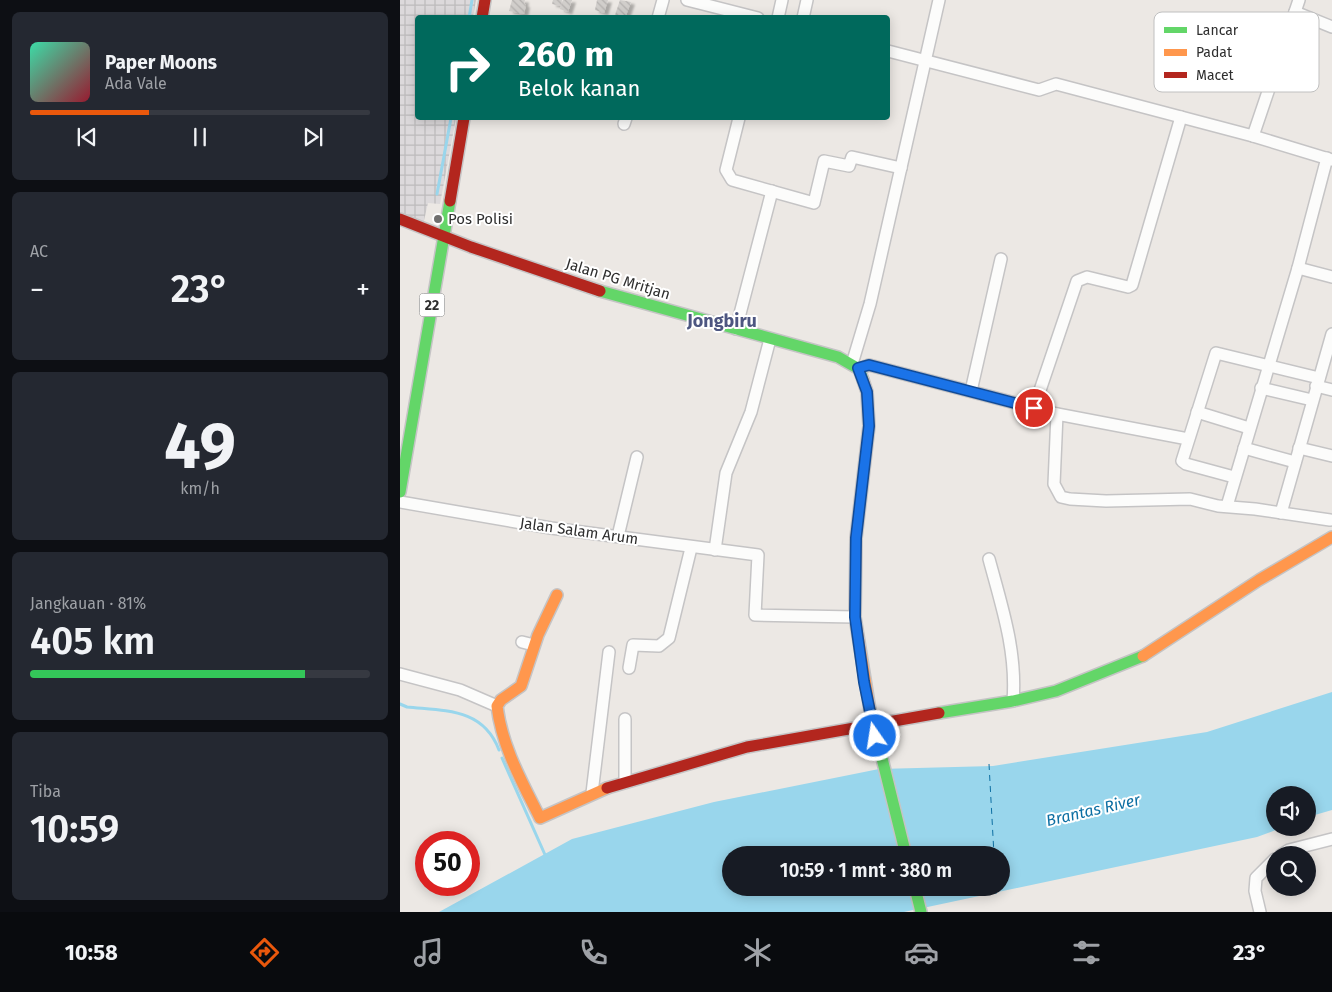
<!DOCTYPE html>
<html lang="id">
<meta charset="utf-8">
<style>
:root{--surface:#171b24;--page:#242831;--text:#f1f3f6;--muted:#9ea1a6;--line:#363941;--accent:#ea580c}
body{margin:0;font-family:"Fira Sans",sans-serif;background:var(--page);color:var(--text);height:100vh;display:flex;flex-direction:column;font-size:19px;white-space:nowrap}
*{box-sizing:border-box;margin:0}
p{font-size:16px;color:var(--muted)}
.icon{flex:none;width:28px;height:28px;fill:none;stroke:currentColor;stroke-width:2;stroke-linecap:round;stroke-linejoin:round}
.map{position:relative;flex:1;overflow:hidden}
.sheet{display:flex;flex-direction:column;gap:12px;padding:12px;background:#0d0f14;width:400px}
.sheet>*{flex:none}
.banner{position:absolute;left:15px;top:15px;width:475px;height:105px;border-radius:5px;box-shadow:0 2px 12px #0003;background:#00695c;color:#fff;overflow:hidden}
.buttons{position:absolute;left:866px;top:786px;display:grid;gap:10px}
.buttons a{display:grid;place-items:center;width:50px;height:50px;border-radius:50%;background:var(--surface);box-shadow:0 2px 12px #0003;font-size:25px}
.speed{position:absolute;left:15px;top:831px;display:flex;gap:10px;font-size:25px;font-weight:700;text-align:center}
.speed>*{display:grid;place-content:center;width:65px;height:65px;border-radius:50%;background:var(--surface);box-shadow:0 2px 12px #0003;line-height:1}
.speed .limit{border:8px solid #d22;background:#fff;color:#111}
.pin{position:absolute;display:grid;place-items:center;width:42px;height:42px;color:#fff;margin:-21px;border:2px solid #fff;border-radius:50%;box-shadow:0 1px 5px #0007}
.me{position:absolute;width:55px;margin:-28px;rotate:347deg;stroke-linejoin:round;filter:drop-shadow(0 0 4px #0008)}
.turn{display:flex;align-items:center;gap:18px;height:105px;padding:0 20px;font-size:22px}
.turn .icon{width:65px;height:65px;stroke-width:2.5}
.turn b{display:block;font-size:35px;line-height:42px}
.big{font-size:38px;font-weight:600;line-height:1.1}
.sheet .widget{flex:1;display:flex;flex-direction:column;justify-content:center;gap:8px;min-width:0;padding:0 18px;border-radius:8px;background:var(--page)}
.sheet .dial{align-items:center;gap:0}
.dial b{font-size:65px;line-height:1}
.song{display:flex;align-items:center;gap:15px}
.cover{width:60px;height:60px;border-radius:8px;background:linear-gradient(135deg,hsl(160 70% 55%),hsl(350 70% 35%))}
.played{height:5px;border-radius:2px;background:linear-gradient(90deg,var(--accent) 35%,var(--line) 35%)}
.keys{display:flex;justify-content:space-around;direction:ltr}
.heat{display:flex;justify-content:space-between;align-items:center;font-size:28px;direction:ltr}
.charge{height:8px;border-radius:4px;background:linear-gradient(90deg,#34c759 81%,var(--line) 0)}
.trip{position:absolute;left:322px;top:846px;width:288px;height:50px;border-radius:25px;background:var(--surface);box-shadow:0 2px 12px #0003;font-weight:600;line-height:50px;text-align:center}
.tab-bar{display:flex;height:80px;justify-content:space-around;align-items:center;background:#090b0e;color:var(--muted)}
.tab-bar .icon{width:35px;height:35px}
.tab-bar .current{color:var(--accent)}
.tab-bar b{font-size:22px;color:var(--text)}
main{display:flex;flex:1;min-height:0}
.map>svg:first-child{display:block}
.industrial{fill:url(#industrial-grid)}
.water{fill:#99d6ec;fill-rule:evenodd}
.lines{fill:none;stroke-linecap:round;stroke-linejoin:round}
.stream{stroke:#99d6ec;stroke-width:3}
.ferry{stroke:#0d6fa3;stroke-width:1;stroke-dasharray:6 5;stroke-linecap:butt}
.building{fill:url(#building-back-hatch);filter:url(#shadow)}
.street-casing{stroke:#c5c4c5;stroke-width:14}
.fast-casing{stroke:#c5c4c5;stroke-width:14}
.slow-casing{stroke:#c5c4c5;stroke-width:14}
.jam-casing{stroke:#c5c4c5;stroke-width:14}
.street{stroke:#fcfcfb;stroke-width:11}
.fast{stroke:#63d668;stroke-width:11}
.slow{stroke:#ff974d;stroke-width:11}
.jam{stroke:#b3261e;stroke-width:11}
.route-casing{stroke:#114b97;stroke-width:12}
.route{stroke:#1a73e8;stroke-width:9}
.poi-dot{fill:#706f6e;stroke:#fff;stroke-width:2}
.labels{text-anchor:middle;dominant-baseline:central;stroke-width:4;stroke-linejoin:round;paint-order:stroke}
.shield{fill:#fff;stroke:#6d6d6d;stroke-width:1}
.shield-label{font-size:14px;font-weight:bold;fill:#2e2e2e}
.poi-label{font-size:15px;fill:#2e2e2e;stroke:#fff;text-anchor:start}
.street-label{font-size:15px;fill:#2e2e2e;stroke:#fff}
.water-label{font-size:16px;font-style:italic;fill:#0d6fa3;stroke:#fff}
.quarter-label{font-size:18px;font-weight:bold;fill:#4d5680;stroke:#fff}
.key{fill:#fff;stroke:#c0c0c0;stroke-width:1}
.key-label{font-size:14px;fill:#2e2e2e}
</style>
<main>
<section class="sheet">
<div class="widget">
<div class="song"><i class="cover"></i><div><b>Paper Moons</b><p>Ada Vale</p></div></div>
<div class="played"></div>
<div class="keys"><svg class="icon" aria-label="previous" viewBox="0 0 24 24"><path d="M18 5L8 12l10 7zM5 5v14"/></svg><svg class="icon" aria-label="pause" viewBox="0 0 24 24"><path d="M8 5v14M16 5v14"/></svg><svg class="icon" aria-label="next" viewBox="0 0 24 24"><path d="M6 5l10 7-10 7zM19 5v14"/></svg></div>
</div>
<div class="widget"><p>AC</p>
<div class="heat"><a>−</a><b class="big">23°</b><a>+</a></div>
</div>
<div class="widget dial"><b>49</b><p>km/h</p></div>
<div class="widget"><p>Jangkauan · 81%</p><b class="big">405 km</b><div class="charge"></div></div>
<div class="widget"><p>Tiba</p><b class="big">10:59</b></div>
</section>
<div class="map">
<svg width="932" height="912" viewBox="0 0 932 912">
<defs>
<pattern id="industrial-grid" width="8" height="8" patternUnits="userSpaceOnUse" patternTransform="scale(1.25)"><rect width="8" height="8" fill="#dcd9db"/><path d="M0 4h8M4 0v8" fill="none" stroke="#bdbbbc"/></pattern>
<pattern id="building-back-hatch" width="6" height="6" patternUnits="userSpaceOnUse" patternTransform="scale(1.25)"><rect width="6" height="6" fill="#d1cecb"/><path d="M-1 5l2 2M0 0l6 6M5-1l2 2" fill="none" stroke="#b4b1af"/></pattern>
<filter id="shadow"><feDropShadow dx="4" dy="2.5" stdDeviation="1" flood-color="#0004"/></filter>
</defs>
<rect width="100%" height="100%" fill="#ece8e4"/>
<!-- industrial -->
<polygon class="industrial" points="0,0 76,0 73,17 18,18 18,118 56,118 40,204 28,203 23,225 0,217"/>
<!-- water -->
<path class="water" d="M932 692V810L908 817V795H875V828H881L857 837 504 912H39L172 839 314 802 479 769 593 766 807 732ZM331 855H601V888H331Z"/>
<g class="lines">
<!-- stream -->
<g class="stream">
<polyline points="69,18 72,0"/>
<polyline points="37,194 51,118"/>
<path d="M0 704 7 707C45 711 83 708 99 750"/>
<polyline points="102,758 146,857"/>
</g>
<!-- ferry -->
<g class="ferry">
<polyline points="589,764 594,855"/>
<polyline points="595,888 596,894"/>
</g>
</g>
<!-- building -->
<g class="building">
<polygon points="112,0 125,0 124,4 126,5 124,14 109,11"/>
<polygon points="153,0 162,0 161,6 152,4"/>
<polygon points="163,0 172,0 168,12 160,9"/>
<polygon points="197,0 208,0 204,13 195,10"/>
<polygon points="220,0 231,2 225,18 214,18"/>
</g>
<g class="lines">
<defs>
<g id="street">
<polyline points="287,0 358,18"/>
<polyline points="895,12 932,27"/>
<polyline points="258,18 263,0"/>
<polyline points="378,18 382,0"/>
<polyline points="403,18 407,0"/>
<polyline points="488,51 639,90 656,84 853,136 932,160"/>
<polyline points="339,118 326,170 332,180 414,203 424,161 449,166 452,157 501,168"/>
<polyline points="224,124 226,118"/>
<polyline points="853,136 899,0"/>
<polyline points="898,268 932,277"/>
<polyline points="336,329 372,191"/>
<polyline points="452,364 470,304 539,0"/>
<polyline points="459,369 469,365 657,414 654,484 661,497 670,499 706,501 790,499 818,506 855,509 930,520"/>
<polyline points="916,386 932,390"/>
<polyline points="861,388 912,400"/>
<polyline points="571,391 601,259"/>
<polyline points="634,408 677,281 687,277 728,287 732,285 781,117"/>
<polyline points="797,412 849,428"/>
<polyline points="657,414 788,439"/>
<polyline points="844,448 895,462"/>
<polyline points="899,448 932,456"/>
<polyline points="834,477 786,464 782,461 816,353 919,378"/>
<polyline points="0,502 151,528 358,555 355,615 455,617"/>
<polyline points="827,506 898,268 927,158"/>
<polyline points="881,513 932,334"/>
<polyline points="218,536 237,457"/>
<polyline points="315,550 326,473 351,412 370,339"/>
<path d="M589 559C602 607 617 652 613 701"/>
<polyline points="122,642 134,645"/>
<polyline points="229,668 233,645 259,646 269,638 291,548"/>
<polyline points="0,674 60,690 97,706"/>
<polyline points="225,781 225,719"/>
<polyline points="192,793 209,652"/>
<polyline points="881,855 889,850 932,839"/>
<polyline points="860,912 855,891 856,878 875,859"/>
</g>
<g id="fast">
<polyline points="200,291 438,357 459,369 463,380"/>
<polyline points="0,492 50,201"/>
<polyline points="470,710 506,855"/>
<polyline points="539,713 613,701 656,691 743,656"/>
<polyline points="515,888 521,912"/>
</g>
<g id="slow">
<polyline points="463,380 467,392 469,426 456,538 455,617 470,710"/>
<path d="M157 595 138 635 121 686 101 700 97 706C102 747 122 782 140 818L207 788"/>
<polyline points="743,656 859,580 932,537"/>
</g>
<g id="jam">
<polyline points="82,18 85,0"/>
<polyline points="50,201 64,118"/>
<polyline points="0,219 71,247 200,291"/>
<polyline points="207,788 347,747 539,713"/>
</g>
</defs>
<!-- street casing -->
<use href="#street" class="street-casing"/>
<!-- fast casing -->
<use href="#fast" class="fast-casing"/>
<!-- slow casing -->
<use href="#slow" class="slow-casing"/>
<!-- jam casing -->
<use href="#jam" class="jam-casing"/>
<!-- street -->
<use href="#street" class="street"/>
<!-- fast -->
<use href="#fast" class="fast"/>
<!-- slow -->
<use href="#slow" class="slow"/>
<!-- jam -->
<use href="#jam" class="jam"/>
</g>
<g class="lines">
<defs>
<polyline id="route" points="475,736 464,682 455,617 456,538 469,426 467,392 458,368 469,365 634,408"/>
</defs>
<!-- route casing -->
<use href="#route" class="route-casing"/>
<!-- route -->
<use href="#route" class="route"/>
</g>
<!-- markers -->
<circle class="poi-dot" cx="38" cy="219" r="5"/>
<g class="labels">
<!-- shield labels -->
<rect class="shield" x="19.5" y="293.5" width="25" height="23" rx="4"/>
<g class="shield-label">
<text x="32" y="305">22</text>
</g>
<!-- poi labels -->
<g class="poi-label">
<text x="48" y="219">Pos Polisi</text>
</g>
<!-- street labels -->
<g class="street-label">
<text transform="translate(218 279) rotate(17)">Jalan PG Mritjan</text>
<text transform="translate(179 531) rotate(8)">Jalan Salam Arum</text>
</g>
<!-- water labels -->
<g class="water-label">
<text transform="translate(693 810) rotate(-13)">Brantas River</text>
</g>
<!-- quarter labels -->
<g class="quarter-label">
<text x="322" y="321">Jongbiru</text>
</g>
</g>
<!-- legend -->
<rect x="754" y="12" width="165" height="80" rx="8" class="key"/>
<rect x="764" y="27" width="23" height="6" fill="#63d668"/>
<rect x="764" y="49" width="23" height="7" fill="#ff974d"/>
<rect x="764" y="72" width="23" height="6" fill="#b3261e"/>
<g class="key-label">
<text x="796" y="35">Lancar</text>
<text x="796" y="57">Padat</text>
<text x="796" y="80">Macet</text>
</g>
</svg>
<div class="buttons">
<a><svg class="icon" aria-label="sound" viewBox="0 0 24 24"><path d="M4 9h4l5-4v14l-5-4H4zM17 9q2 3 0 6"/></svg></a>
<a><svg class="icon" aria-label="search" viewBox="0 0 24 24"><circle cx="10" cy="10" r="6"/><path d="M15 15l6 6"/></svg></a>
</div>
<div class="speed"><div class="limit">50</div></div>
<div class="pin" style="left:634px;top:408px;background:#d93025"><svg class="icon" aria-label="arrive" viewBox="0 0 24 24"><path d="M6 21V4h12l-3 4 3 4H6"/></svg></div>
<svg class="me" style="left:475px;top:736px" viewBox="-20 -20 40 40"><circle r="17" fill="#1a73e8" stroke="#fff" stroke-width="3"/><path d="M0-11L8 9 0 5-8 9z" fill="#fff"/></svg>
<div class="trip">10:59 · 1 mnt · 380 m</div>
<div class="banner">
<div class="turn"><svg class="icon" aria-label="right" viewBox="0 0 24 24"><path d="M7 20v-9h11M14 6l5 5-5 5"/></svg><div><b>260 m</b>Belok kanan</div></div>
</div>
</div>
</main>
<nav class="tab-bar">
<b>10:58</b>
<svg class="icon current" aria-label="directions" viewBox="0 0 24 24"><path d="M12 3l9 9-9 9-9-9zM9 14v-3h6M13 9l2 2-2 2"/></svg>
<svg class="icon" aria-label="music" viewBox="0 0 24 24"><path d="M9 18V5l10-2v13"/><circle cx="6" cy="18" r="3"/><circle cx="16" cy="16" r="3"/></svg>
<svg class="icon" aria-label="phone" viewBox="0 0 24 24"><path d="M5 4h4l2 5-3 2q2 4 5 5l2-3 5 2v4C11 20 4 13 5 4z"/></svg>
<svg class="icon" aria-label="climate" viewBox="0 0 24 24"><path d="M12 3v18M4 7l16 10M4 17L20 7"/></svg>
<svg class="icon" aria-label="car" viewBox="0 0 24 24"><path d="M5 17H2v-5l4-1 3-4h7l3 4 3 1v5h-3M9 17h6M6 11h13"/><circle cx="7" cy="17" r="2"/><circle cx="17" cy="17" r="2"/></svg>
<svg class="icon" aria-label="filters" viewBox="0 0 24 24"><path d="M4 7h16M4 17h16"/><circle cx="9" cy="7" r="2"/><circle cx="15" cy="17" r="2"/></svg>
<b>23°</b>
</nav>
